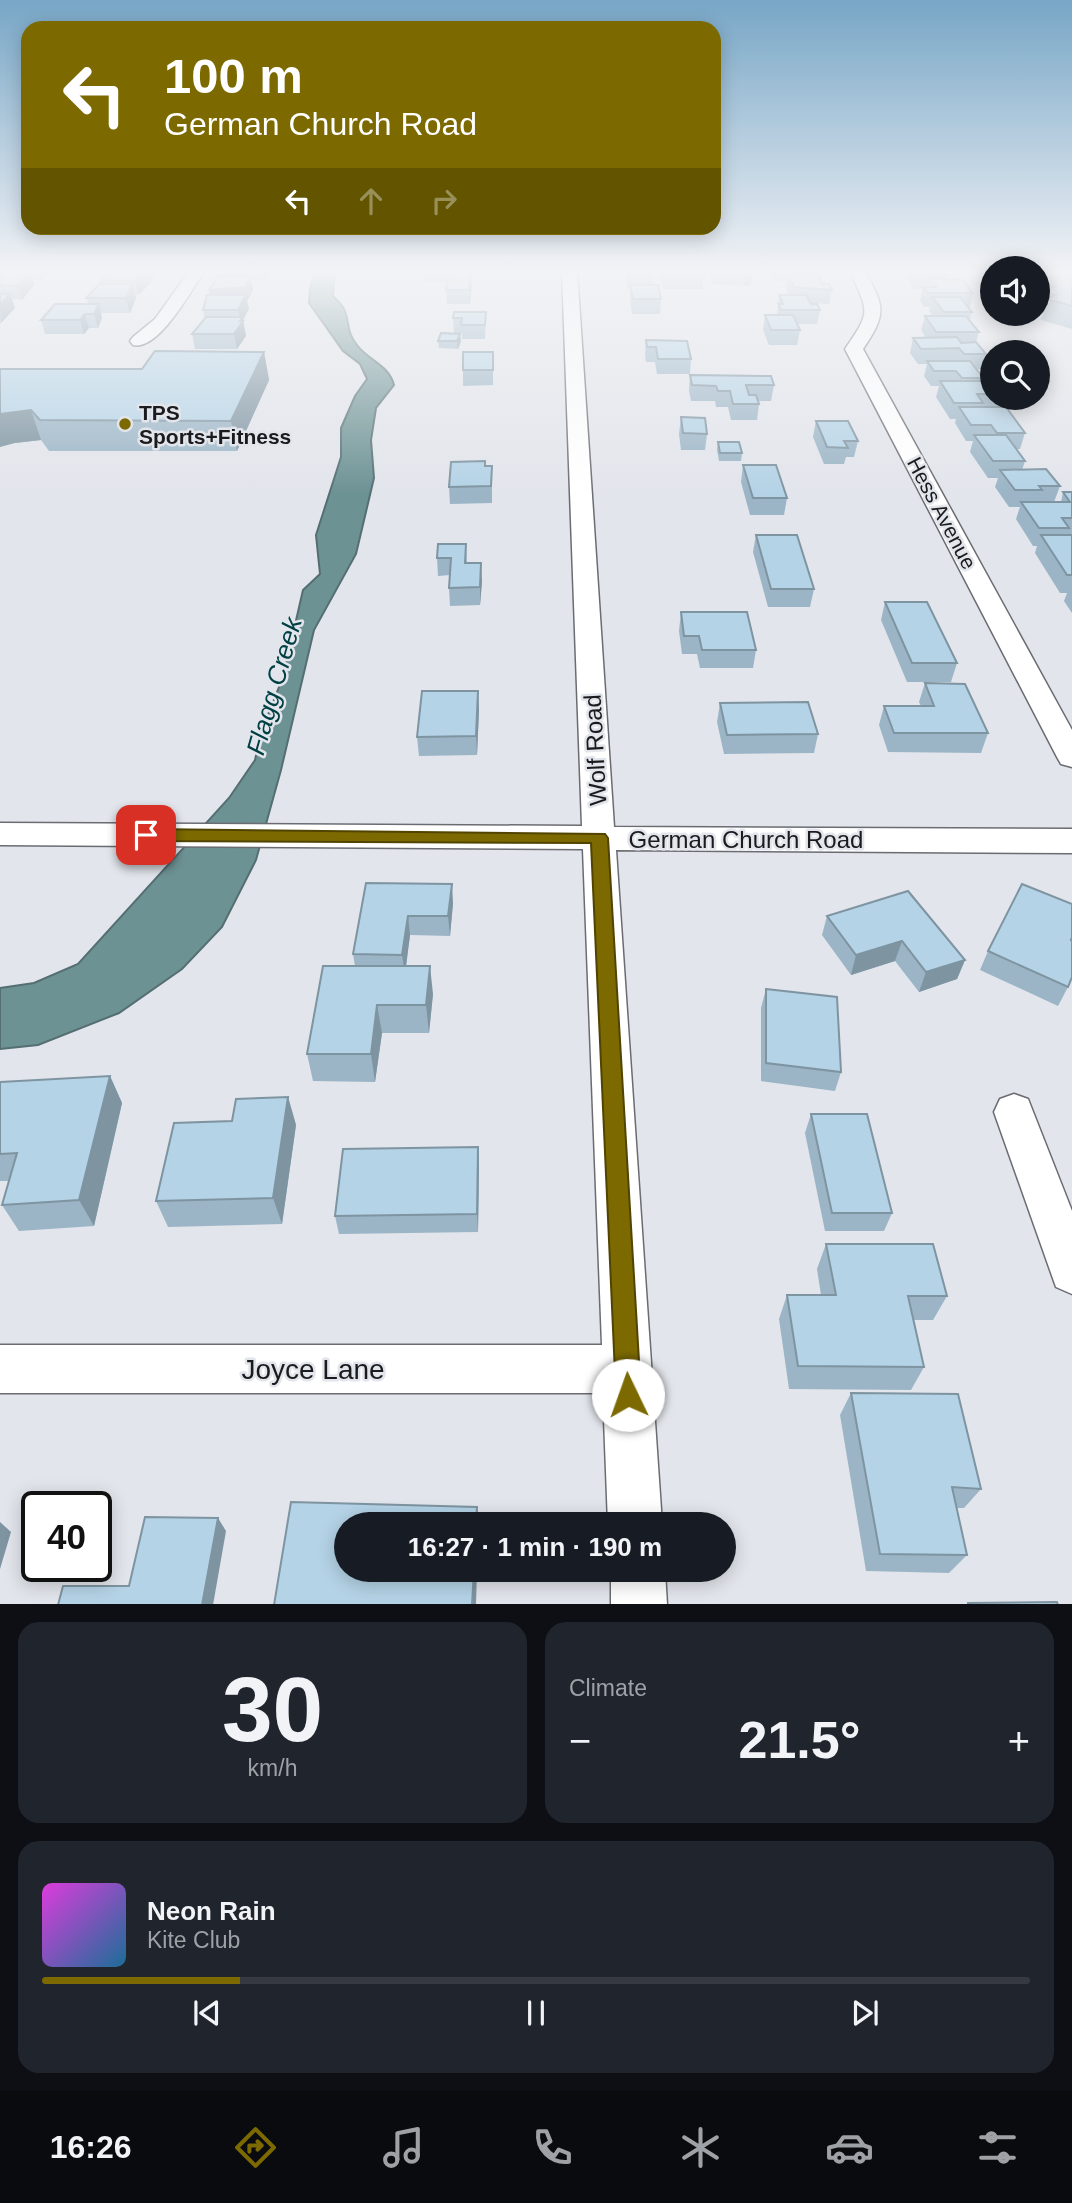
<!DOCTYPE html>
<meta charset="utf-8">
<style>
:root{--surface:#171b24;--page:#20242c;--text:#f1f3f6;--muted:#9ea1a6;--line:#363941;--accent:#7c6900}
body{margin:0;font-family:Arial,sans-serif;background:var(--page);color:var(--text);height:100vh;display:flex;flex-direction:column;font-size:26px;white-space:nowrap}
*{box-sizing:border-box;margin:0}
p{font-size:23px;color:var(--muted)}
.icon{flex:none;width:38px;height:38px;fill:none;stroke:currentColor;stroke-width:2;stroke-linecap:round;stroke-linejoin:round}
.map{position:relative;height:1604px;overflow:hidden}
.panel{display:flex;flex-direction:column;gap:18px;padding:18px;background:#0d0f14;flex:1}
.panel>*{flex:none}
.hud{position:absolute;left:21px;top:21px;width:700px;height:214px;border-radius:21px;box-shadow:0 4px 18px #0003;background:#7c6900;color:#fff;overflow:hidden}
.fabs{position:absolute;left:980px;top:256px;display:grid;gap:14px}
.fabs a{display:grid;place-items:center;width:70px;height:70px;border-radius:50%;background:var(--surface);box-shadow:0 4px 18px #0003;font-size:35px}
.speed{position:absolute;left:21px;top:1491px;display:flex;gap:14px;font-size:35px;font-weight:700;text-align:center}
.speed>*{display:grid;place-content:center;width:91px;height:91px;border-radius:50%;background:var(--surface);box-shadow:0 4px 18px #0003;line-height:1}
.speed .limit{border:4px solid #111;border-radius:10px;background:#fff;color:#111}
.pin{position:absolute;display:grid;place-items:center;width:60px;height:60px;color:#fff;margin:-30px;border-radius:14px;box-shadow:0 4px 10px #0006}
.me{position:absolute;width:77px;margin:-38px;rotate:357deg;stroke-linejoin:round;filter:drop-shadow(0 0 5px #0008)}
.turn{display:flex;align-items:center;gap:24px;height:147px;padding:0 28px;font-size:32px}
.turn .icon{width:91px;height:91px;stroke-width:2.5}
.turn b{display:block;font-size:49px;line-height:60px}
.lanes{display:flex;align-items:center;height:66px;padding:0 28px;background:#0003;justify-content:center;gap:35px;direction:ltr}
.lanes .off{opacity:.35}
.big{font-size:52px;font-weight:800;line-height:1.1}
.panel .widget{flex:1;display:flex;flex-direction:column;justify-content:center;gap:10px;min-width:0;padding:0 24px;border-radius:21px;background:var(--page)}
.panel .dial{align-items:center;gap:0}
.dial b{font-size:91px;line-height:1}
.song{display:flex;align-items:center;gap:21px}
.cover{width:84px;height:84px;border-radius:10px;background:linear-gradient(135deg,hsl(300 70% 55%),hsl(200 70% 35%))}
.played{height:7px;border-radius:4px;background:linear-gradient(90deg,var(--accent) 20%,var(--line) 20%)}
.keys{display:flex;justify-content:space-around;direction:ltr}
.heat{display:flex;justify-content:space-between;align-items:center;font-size:38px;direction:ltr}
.panel .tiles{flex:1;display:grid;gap:18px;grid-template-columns:1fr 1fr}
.widget:last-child{grid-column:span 2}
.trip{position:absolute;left:334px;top:1512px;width:402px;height:70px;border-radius:35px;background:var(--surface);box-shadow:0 4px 18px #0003;font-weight:800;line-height:70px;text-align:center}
.tab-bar{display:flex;height:112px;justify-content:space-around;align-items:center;background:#090b0e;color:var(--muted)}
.tab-bar .icon{width:49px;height:49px}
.tab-bar .active{color:var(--accent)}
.tab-bar b{font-size:32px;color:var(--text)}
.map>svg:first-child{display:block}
.water{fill:#6d9294;stroke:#546e71;stroke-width:2}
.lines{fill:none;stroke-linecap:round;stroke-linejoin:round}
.minor-casing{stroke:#6a6c72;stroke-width:3}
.minor{fill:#fff;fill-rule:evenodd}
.wall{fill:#9bb5c6}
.shaded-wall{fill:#7e94a1}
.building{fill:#b4d3e6;stroke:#7e94a1;stroke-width:2}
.route{fill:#7c6900;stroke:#514400;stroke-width:2}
.poi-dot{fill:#7c6900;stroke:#e2e5eb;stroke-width:2.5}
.labels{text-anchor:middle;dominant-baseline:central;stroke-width:5;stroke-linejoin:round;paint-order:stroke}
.far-poi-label{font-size:21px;font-weight:bold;fill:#1b1b1e;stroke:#e2e5eb;text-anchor:start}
.far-street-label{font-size:21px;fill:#1b1b1e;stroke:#e2e5eb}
.street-label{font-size:24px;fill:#1b1b1e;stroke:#e2e5eb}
.water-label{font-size:26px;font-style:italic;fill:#004043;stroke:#e2e5eb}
.near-street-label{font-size:28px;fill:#1b1b1e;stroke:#e2e5eb}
</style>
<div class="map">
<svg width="1072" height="1605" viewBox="0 0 1072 1605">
<rect width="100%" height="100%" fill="#e2e5eb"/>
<!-- water -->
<path class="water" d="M316 270H335L333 296C337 300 342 304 344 309 350 322 346 332 357 345 369 361 389 365 394 385L376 408 371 440 374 478 356 554 314 630 281 770 256 860 222 927 182 969 119 1013 38 1045 0 1049V988L34 983 78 964 229 798 255 760 261 732 283 677 303 590 320 574 316 535 341 457V428L355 396 367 379 360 364 343 351 309 303 310 288Z"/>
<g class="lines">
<defs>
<g id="minor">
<path d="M190 270H205C192 289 159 351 133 345L130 341 133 337 155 319Z"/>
<polygon points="562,270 577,270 614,827 1072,829 1072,853 616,850 662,1524 608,1524 603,1393 0,1393 0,1345 602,1345 583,849 0,845 0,823 582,826"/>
<path d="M850 270H864C885 306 887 314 863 349L1072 730V767L1061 764 1057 757 845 349C873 309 867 312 850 270Z"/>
<polygon points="1014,1094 1028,1099 1072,1211 1072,1294 1056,1287 994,1112 1000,1099"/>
<polygon points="611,1570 665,1570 667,1605 611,1605"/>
</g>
</defs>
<!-- minor casing -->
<use href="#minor" class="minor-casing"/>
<!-- minor -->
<use href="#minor" class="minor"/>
</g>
<!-- wall -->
<g class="wall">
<polygon points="0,270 50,270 41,280 33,280 34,285 22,300 12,299 15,308 1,323 0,323"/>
<polygon points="226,270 273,270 265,280 251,280 253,290 247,301 249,309 243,320 246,336 237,349 195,349 192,334 205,319 203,310 209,295 209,290 227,276"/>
<polygon points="427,270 447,276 446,282 426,282 426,275"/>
<polygon points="625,270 651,270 652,275 652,285 661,299 660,314 632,314 630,299 630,289 627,289"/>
<polygon points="661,270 702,270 704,275 703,289 663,289 660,278"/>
<polygon points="708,270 751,270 752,271 751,285 743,286 712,284"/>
<polygon points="771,270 821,270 822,271 820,281 822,284 832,290 829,304 810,303 820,310 817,324 797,324 800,330 797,345 769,345 763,330 765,315 777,315 779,295 789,295 786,288 787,281 774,281 770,272"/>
<polygon points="906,270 954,270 944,271 948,276 948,279 973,293 970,307 969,307 972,312 970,321 979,332 976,342 986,354 982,369 977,369 983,378 982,381 992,394 992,397 1004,397 1002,405 1000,405 999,407 1025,433 1020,449 1016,449 1025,461 1022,470 1060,486 1054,502 1061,502 1063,492 1072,492 1072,613 1064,601 1067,593 1060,593 1035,553 1037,546 1033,546 1016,519 1020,507 1009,507 995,487 998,478 988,478 970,452 973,441 966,441 955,423 956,419 950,419 936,397 939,386 931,386 924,376 927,364 918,364 910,353 913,338 926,338 921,330 925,316 933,316 929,311 930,307 924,307 920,301 922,289 914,289 905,275"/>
<polygon points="1072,270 1072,329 1041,320 1043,314 1038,312 1040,305 1038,304 1038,300 1043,283"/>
<polygon points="155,273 152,277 153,281 138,295 135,295 136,298 130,313 101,313 102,318 98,328 89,328 84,334 45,334 41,320 88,304 86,298 102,284 101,281"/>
<polygon points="472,282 470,304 447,304 446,290"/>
<polygon points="486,312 485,339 462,339 462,333 454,333 453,318"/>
<polygon points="646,340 691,359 690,374 657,374 655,362 646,362 645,355"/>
<polygon points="438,341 461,341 458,349 439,348"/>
<polygon points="264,352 269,380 237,451 49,451 41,440 15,443 0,369 142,369"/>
<polygon points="493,352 493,385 463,386 463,370"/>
<polygon points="690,375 774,385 771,401 758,401 759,404 757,420 731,420 728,407 716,407 715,401 691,401 689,391"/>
<polygon points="681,417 707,434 705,450 681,450 679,434"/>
<polygon points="816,421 858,441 854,457 846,457 844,464 824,464 813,437"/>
<polygon points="718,442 742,453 741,461 719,461 717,450"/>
<polygon points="743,465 787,498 784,515 750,515 741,482"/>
<polygon points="485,466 492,483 492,503 450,504 449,487"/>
<polygon points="756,535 814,589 810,607 768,607 753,552"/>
<polygon points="466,544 467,563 482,581 480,605 450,606 449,588 450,575 438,576 437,558"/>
<polygon points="885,602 957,663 951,682 907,682 881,620"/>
<polygon points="681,612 756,650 753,668 700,668 697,654 682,654 679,631"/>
<polygon points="925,683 988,733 981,753 888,752 879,725 884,706 921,706 919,702"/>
<polygon points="478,691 479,710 477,755 419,756 417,737"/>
<polygon points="720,703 818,734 814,753 724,754 717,722"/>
<polygon points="366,883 453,903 450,936 410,935 406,966 433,994 429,1033 382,1033 375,1082 313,1081 307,1054 355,966 353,954"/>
<polygon points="827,916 965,960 957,979 919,992 895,961 851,975 822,935"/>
<polygon points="1071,940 1068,987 1058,1006 980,970 988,951"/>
<polygon points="766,989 841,1072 835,1091 761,1081 761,1008"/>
<polygon points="110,1076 122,1103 94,1226 19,1231 2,1205 9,1181 0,1181 0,1082"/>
<polygon points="288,1097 296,1125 282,1224 168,1227 156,1201 232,1121"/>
<polygon points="811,1114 892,1213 884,1231 825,1231 805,1133"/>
<polygon points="478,1147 479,1165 478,1232 339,1234 335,1216"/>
<polygon points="826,1244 947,1296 933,1320 914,1320 924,1367 911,1390 789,1389 779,1319 787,1295 821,1295 817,1269"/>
<polygon points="851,1393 981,1489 964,1508 956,1508 967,1555 949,1573 866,1571 840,1415"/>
</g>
<!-- shaded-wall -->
<g class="shaded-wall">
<polygon points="38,270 50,270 41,280"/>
<polygon points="148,270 154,270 155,273 152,277 153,281 138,295 135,281"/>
<polygon points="263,270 272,270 265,280"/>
<polygon points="471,270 472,282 470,304 469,290"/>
<polygon points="30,271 34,285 22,300 18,286"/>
<polygon points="752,271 751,285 743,286 745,272"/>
<polygon points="251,276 253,290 247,301 249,309 243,320 246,336 237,349 234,334 241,324 238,310 211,304 209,290"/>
<polygon points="132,284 136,298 130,313 126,298"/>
<polygon points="10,294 15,308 1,323 0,305"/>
<polygon points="99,304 102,318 98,328 94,314"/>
<polygon points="85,314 89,328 84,334 80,320"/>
<polygon points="460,334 461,341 458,349 457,341"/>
<polygon points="264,352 269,380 237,451 231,421"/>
<polygon points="31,410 41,440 15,443 0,447 0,414"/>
<polygon points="481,563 482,581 480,605 480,587"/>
<polygon points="478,691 479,710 477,755 476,736"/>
<polygon points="452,884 453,903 450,936 448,916"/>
<polygon points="408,916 410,935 405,974 402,955"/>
<polygon points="902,941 895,961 851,975 856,955"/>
<polygon points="965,960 957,979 919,992 926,972"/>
<polygon points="430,966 433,994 429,1033 426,1005"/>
<polygon points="377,1005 382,1033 375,1082 371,1054"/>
<polygon points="110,1076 122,1103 94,1226 79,1200"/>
<polygon points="288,1097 296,1125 282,1224 273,1198"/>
<polygon points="478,1147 479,1165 478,1232 477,1214"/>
<polygon points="477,1507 479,1524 476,1524"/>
<polygon points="218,1518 226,1531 213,1605 202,1605"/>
<polygon points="0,1522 11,1532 0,1569"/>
<polygon points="474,1570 477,1570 476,1605 472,1605"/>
</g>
<!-- building -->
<g class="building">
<polygon points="111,270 148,270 135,281 101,281"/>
<polygon points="427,270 447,270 445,275 426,275"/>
<polygon points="449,270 471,270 469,290 446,290"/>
<polygon points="627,270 651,270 652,275 628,275"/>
<polygon points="663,270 702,270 704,275 664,275"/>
<polygon points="713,270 751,270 752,271 745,272 713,271"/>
<polygon points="805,270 821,270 822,271 805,271"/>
<polygon points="913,270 942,270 948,276 918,276"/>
<polygon points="1072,270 1072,306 1047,299 1055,295 1044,292 1055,287 1043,283"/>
<polygon points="6,271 30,271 18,286 0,285 0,277"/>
<polygon points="788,274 817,274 822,284 829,284 832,290 794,287"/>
<polygon points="218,276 251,276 245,287 209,290"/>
<polygon points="930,279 962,279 973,293 928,293 923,287 936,287"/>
<polygon points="99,284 132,284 126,298 86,298"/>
<polygon points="630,285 658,285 661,299 633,299"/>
<polygon points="0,294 10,294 0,305"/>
<polygon points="207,295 246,295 238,310 203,310"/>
<polygon points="779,295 806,295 811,304 817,304 820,310 781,310 778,304 783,304"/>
<polygon points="932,297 960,297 972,312 944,312"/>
<polygon points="55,304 99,304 94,314 85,314 80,320 41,320"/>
<polygon points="454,312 486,312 485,325 461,325 462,318 453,318"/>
<polygon points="765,315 793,315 800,330 771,330"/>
<polygon points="925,316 966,316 979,332 936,332"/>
<polygon points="206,317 243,317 240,321 243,321 234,334 192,334"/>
<polygon points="441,333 460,334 457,341 438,341"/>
<polygon points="957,337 961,343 976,342 986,354 964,354 959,348 921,349 913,338"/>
<polygon points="646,340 687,341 691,359 658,359 656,347 647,347"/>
<polygon points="155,351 264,352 231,421 40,420 31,410 0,414 0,369 142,369"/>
<rect x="463" y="352" width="30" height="18"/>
<polygon points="927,361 970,361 983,378 962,378 956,371 934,371"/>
<polygon points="690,375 771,376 774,385 746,385 749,395 756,395 759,404 733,404 730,391 718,391 716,386 692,385"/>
<polygon points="940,381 992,381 992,394 977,394 983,403 954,403"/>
<polygon points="959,407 1006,407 1025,433 997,433 991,425 971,425"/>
<polygon points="681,417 705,418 707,434 683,433"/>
<polygon points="816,421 848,421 858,441 844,441 848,448 827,447"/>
<polygon points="974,435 1006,435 1025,461 993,461"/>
<polygon points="718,442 739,442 742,453 720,453"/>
<polygon points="485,461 485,466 492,466 491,486 449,487 451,462"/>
<polygon points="743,465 776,465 787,498 753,498"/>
<polygon points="1046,469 1060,486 1039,486 1042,490 1015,490 1000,470"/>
<polygon points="1063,492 1072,492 1072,502 1070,502"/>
<polygon points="1021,502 1072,502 1072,518 1062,518 1069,528 1039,528"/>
<polygon points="756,535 797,535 814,589 771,589"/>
<polygon points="1041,535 1072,535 1072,575 1067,575"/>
<polygon points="438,544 466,544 465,563 481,563 480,587 449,588 451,558 437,558"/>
<polygon points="885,602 927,602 957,663 912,663"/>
<polygon points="681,612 747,612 756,650 702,650 699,636 684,636"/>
<polygon points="925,683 965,684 988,733 894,733 884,706 934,706"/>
<polygon points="422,691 478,691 476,736 417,737"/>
<polygon points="808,702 818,734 727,735 720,703"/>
<polygon points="366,883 452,884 448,916 408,916 402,955 353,954"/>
<polygon points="1022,884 1072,904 1072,937 1071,940 1072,940 1072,977 1068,987 988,951"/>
<polygon points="908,891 965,960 926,972 902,941 856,955 827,916"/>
<polygon points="323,966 430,966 426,1005 377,1005 371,1054 307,1054"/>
<polygon points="766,989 837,997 841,1072 766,1063"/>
<polygon points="110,1076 79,1200 2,1205 17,1153 0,1154 0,1082"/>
<polygon points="288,1097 273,1198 156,1201 174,1123 232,1121 236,1099"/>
<polygon points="811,1114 867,1114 892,1213 832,1213"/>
<polygon points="478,1147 477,1214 335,1216 343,1149"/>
<polygon points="826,1244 933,1244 947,1296 908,1296 924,1367 798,1366 787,1295 836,1295"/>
<polygon points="851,1393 958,1394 981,1489 952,1487 967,1555 880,1554"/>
<polygon points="291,1502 477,1507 476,1524 346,1524 346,1570 474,1570 472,1605 274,1605"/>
<polygon points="145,1517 218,1518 202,1605 58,1605 63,1586 129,1586"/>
<polygon points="1057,1602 1058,1605 968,1605 968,1603"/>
</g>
<!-- sky -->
<linearGradient id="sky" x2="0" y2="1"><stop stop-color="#77a6c6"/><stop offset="0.55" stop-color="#f2f3f6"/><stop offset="1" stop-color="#f2f3f6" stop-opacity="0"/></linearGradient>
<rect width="1072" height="494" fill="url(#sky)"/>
<!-- route -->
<polygon class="route" points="146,829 605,834 608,838 641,1395 637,1404 628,1408 619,1404 616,1395 591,843 146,841 137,835"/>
<!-- markers -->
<circle class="poi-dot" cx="125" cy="424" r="7"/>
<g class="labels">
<!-- far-poi labels -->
<g class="far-poi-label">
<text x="139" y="412">TPS<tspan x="139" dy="24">Sports+Fitness</tspan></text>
</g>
<!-- far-street labels -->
<g class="far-street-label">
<text transform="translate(942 513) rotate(62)">Hess Avenue</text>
</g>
<!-- street labels -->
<g class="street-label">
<text transform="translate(595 750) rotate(-93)">Wolf Road</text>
<text x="746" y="839">German Church Road</text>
</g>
<!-- water labels -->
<g class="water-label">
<text transform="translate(274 686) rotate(-74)">Flagg Creek</text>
</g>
<!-- near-street labels -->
<g class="near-street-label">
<text x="313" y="1369">Joyce Lane</text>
</g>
</g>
</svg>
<div class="fabs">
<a><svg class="icon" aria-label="sound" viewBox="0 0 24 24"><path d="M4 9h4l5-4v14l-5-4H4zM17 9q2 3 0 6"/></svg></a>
<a><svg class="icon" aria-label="search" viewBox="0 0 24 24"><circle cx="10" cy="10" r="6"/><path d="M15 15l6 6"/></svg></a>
</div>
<div class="speed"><div class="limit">40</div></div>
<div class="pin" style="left:146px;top:835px;background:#d93025"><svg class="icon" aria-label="arrive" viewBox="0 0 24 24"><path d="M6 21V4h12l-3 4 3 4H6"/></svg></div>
<svg class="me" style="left:628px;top:1395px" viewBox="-20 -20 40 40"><circle r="19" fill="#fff"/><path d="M0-13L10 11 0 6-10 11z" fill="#7c6900"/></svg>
<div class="trip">16:27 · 1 min · 190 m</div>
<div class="hud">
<div class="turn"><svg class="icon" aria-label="left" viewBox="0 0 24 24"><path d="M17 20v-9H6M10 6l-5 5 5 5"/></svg><div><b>100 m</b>German Church Road</div></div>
<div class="lanes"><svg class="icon" aria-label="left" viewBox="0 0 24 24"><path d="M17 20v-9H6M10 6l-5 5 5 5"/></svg><svg class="icon off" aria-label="ahead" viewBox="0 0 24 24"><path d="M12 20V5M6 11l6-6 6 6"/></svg><svg class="icon off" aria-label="right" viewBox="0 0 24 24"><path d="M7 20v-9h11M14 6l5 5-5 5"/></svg></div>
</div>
</div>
<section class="panel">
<div class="tiles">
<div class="widget dial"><b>30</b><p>km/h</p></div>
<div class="widget"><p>Climate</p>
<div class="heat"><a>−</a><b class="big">21.5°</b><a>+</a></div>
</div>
<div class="widget">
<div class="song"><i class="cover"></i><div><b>Neon Rain</b><p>Kite Club</p></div></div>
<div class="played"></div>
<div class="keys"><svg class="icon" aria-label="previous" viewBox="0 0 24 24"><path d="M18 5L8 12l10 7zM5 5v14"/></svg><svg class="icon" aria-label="pause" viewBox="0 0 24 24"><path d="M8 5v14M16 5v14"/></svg><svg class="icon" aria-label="next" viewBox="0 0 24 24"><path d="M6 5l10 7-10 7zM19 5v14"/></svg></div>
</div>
</div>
</section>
<nav class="tab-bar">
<b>16:26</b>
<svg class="icon active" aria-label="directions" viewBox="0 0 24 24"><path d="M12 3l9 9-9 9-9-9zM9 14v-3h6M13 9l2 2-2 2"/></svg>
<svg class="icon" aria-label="music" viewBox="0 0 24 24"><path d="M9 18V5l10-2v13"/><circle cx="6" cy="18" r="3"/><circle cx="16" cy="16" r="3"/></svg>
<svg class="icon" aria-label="phone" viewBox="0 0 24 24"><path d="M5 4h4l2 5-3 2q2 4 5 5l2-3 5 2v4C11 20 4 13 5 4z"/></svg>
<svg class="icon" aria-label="climate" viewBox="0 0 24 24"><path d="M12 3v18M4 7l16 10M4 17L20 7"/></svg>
<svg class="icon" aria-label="car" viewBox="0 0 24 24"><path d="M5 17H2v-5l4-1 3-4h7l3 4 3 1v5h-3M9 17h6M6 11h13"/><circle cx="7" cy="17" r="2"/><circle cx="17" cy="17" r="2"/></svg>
<svg class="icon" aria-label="filters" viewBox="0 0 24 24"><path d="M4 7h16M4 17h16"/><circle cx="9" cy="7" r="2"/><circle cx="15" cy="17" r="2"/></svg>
</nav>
